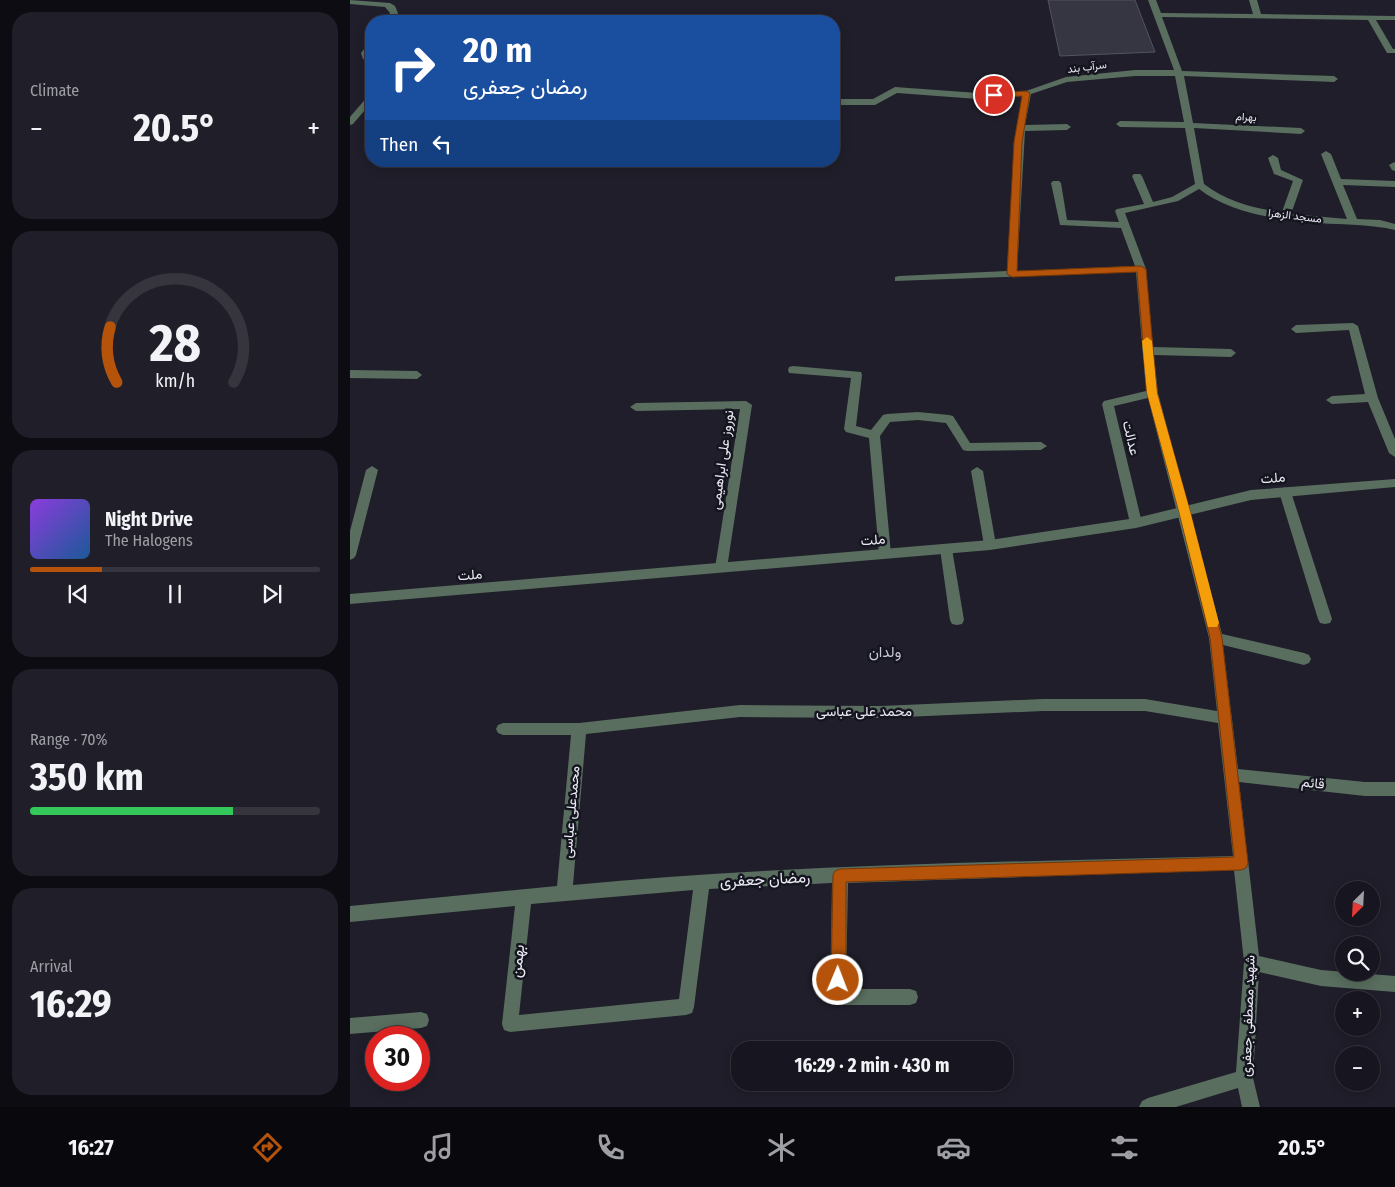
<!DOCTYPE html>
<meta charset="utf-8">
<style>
:root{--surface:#171620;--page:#201f29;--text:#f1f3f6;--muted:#9e9fa5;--line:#36353e;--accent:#b45309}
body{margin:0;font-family:"Fira Sans Condensed",Vazirmatn,sans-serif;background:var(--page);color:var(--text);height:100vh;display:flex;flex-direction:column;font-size:19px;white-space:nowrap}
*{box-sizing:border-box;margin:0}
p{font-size:16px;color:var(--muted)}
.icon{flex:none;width:28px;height:28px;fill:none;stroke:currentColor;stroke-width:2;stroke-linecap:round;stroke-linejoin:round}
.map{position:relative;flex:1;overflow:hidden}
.side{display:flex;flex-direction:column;gap:12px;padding:12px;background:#0d0c12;width:350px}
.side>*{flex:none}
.hud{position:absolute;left:15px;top:15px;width:475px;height:152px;border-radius:20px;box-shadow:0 2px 12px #0003,0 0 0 1px var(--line);background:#1a4fa0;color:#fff;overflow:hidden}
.needle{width:32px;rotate:204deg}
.fabs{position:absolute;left:985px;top:881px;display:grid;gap:10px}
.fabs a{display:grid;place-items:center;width:45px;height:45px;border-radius:50%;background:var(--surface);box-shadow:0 2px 12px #0003,0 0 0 1px var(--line);font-size:25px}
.speed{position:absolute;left:15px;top:1026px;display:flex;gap:10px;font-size:25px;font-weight:700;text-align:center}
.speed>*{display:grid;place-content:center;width:65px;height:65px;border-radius:50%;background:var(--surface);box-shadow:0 2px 12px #0003,0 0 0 1px var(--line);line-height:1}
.speed .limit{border:8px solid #d22;background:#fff;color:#111}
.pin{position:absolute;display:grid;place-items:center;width:42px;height:42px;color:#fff;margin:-21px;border:2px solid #fff;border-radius:50%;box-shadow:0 1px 5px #0007}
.me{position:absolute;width:55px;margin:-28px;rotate:1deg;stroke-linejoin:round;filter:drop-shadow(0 0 4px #0008)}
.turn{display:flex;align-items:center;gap:18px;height:105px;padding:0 15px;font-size:22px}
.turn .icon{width:65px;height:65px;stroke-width:2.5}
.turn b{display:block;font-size:35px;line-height:42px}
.then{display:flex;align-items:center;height:48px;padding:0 15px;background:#0003;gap:10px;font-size:19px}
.big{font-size:38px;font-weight:700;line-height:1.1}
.side .card{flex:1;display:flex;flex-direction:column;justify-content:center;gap:8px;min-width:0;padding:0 18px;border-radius:20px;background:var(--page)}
.side .dial{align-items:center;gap:0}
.dial svg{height:130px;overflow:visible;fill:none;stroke:var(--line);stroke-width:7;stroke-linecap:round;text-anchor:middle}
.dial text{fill:var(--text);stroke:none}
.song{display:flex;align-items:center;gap:15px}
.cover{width:60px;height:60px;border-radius:8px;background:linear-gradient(135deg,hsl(270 70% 55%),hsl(210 70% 35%))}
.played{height:5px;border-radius:2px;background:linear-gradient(90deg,var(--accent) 25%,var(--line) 25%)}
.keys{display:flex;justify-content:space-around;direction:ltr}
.heat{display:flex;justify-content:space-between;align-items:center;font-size:28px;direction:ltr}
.charge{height:8px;border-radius:4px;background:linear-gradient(90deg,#34c759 70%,var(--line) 0)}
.trip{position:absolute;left:381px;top:1041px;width:282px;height:50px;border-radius:20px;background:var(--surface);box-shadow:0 2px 12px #0003,0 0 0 1px var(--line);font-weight:700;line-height:50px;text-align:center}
.menu{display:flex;height:80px;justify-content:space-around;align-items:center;background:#09090d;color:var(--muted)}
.menu .icon{width:35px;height:35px}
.menu .on{color:var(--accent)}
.menu b{font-size:22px;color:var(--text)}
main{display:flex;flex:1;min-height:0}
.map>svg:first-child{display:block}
.building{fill:#363542;stroke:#545361}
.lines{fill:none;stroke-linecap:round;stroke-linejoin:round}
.minor{fill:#596e5e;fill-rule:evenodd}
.tertiary{fill:#596e5e;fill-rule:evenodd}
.route{fill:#b45309;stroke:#753606}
.slow{fill:#f59e0b}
.labels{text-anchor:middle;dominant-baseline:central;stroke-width:5;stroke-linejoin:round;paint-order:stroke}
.far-street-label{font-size:11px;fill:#e9e9f1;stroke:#151520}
.street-label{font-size:14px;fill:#e9e9f1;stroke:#151520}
.neighbourhood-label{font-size:15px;fill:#c8c7d7;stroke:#151520}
.near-street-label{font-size:16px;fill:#e9e9f1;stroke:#151520}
</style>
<main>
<section class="side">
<div class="card"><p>Climate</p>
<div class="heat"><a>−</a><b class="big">20.5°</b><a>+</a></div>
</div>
<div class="card dial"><svg viewBox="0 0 100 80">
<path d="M14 69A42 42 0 1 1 86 69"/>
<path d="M14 69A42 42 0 0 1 10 35" stroke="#b45309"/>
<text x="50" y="56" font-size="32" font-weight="700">28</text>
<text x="50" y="72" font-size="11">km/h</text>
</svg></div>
<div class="card">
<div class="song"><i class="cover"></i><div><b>Night Drive</b><p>The Halogens</p></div></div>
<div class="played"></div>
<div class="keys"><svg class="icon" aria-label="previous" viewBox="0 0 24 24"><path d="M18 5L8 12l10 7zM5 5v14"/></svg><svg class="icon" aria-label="pause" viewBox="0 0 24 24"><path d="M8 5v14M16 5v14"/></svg><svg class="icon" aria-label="next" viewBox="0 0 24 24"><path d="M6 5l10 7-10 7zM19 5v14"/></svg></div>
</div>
<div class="card"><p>Range · 70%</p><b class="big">350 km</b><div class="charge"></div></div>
<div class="card"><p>Arrival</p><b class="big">16:29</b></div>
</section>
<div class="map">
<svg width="1045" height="1107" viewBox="0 0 1045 1107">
<rect width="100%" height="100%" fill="#1f1e2a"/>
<!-- building -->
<polygon class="building" points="698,0 785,0 805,52 710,56"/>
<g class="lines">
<!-- minor -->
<g class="minor">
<polygon points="0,0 40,3 45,6 48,13 44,21 36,21 40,13 35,7 0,4"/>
<path d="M798 0H806L811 13 903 14 899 0H907L911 14 1045 16V20H1026L1043 49H1045V53H1037L1018 20 812 17 832 71 984 76 988 79 984 82 834 76 843 123 951 128 955 131 951 134 844 128 854 184C876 201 904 209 932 212L943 181 924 174 918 158 923 155 928 158 931 170 953 180 941 214 997 219 971 154 976 151 981 154 991 179 1045 181V187L993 185 1007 219 1030 220 1045 224V230C1020 224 995 225 969 223 930 220 881 214 849 189L828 201 775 213 796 269 803 347 881 349 886 353 881 357 804 355 808 393 872 634 954 653 959 655 961 659 959 663 954 665 873 645 888 769 1015 782H1045V796H1015L889 782 909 956 971 970 1045 976V992L971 986 909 972 903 1078 910 1107H892L888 1088 826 1107H789L792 1101 798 1098 886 1072 894 962 884 870 498 883 496 989H560L566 991 568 997 566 1003 560 1005H488L482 1003 480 997 482 883 359 889 344 1007 342 1013 336 1015 160 1032 154 1030 152 1024 165 906 0 922V906L207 886 221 735H153L148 733 146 729 148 725 153 723H229L390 705 531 706 693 699H795L867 711 859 638 798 398 764 406 792 523 790 526H782L780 523 752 404 754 401 796 391 786 272 545 281V277L549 276 657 271 664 142 672 96 628 99 547 93 525 105H484V99H523L545 87 628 93 676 91 716 77 785 70H824ZM785 76H825L834 122 770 121 766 124 770 127 835 128 845 184 822 197 803 202 792 176 790 174H784L782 176 794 204 767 209 765 211 769 222 717 220 711 183 709 181H703L701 183 710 225 771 228 785 266 667 271 675 131 717 130 721 127 717 124 675 125 681 94 717 82ZM693 711H795L868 723 883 856C662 862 442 864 223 885L236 734 390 717 531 718ZM343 890 329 999 169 1015 181 904Z"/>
<polygon points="18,44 21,44 21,51 19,53 21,64 13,59 11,53"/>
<polygon points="21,95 21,103 3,124 0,125 0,117 18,96"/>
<polygon points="1044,162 1045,163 1045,171 1042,170 1039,165"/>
<polygon points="1003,323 1008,326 1028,398 1045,439 1045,457 1039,453 1018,402 982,404 976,400 982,396 1015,394 999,330 946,333 941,329 946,325"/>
<polygon points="443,366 511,372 512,375 506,426 521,430 533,415 537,414 568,412 599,415 603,416 620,443 691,442 697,446 691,450 617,451 613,450 596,423 568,420 540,422 530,436 541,554 539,557 531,557 529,554 519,438 496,432 494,429 501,378 439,373 438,370 439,367"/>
<polygon points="0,370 67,371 72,375 67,379 0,378"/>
<polygon points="396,401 402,405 377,568 375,572 367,572 365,568 390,409 286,411 280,407 286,403"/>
<polygon points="22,466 28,470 6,555 4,558 0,560 0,531 16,470"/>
<polygon points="627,467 633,471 646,545 644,548 636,548 634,545 621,471"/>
<polygon points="935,487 941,492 982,619 980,623 975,624 970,623 968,619 929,492"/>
<polygon points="596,544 600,546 602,549 614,620 612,624 607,625 602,624 600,620 590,549 592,546"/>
<polygon points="71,1012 77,1014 79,1020 77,1026 71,1028 0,1034 0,1018"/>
</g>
<!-- tertiary -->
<polygon class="tertiary" points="1045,479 1045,487 901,500 786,528 640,550 0,604 0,594 640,540 786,518 901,490"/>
</g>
<!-- route -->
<polygon class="route" points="676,91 680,93 672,142 667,271 791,266 796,269 807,393 840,511 872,638 898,863 896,868 891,870 496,882 496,980 494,985 488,987 483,985 481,980 483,875 485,871 490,869 884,857 860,638 829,511 797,393 787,272 662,277 657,274 664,142 672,96 644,98 641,95 644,93"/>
<!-- slow -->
<polygon class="slow" points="797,337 802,341 807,393 840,511 869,623 867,627 858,627 829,511 797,393 792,341"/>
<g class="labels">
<!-- far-street labels -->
<g class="far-street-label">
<text transform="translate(737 67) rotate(-7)">سرآب بند</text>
<text transform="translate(896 117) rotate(3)">بهرام</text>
<text transform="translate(945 216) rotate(7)">مسجد الزهرا</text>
</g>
<!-- street labels -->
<g class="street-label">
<text transform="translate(781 438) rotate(76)">عدالت</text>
<text transform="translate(372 460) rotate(-82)">نوروز علی ابراهیمی</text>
<text transform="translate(923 478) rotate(-5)">ملت</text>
<text transform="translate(523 540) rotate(-5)">ملت</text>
<text transform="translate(120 575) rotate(-5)">ملت</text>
<text x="514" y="711">محمد علی عباسی</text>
<text transform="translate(963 783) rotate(6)">قائم</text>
<text transform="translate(221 812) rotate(-85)">محمدعلی عباسی</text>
<text transform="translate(898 1016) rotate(-88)">شهید مصطفی جعفری</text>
</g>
<!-- neighbourhood labels -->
<g class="neighbourhood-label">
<text x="535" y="652">ولدان</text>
</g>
<!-- near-street labels -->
<g class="near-street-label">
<text transform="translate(415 879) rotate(-3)">رمضان جعفری</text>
<text transform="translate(167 961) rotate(-84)">بهمن</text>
</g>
</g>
</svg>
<div class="fabs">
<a><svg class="needle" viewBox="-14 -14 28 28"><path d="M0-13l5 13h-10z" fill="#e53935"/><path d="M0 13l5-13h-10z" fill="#9e9fa5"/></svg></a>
<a><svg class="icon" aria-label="search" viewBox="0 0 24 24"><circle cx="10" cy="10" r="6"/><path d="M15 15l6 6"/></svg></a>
<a>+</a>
<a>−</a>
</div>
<div class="speed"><div class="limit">30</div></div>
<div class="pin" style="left:644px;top:95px;background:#d93025"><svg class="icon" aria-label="arrive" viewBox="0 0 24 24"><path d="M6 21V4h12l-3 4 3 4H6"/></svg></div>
<svg class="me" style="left:488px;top:980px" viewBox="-20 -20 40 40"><circle r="17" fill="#b45309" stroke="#fff" stroke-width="3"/><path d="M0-11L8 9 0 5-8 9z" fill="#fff"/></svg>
<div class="trip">16:29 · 2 min · 430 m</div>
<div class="hud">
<div class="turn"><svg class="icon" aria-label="right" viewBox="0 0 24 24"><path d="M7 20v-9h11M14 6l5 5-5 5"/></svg><div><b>20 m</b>رمضان جعفری</div></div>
<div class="then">Then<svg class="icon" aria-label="left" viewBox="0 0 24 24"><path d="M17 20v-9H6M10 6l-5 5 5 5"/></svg></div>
</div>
</div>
</main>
<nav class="menu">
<b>16:27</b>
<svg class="icon on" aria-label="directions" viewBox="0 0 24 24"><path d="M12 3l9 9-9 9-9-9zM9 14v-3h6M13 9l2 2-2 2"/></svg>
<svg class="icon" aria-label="music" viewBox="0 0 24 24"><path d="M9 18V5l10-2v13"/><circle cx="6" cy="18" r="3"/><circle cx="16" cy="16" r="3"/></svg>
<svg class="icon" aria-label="phone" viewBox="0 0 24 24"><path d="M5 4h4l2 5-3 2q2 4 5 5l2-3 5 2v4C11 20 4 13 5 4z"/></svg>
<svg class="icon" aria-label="climate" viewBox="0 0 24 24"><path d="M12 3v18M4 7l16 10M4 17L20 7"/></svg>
<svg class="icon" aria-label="car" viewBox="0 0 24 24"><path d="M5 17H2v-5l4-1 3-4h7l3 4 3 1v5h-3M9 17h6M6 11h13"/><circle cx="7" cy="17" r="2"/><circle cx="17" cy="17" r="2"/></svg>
<svg class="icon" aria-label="filters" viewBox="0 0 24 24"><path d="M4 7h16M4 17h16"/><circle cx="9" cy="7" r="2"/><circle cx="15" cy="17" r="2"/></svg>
<b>20.5°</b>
</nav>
